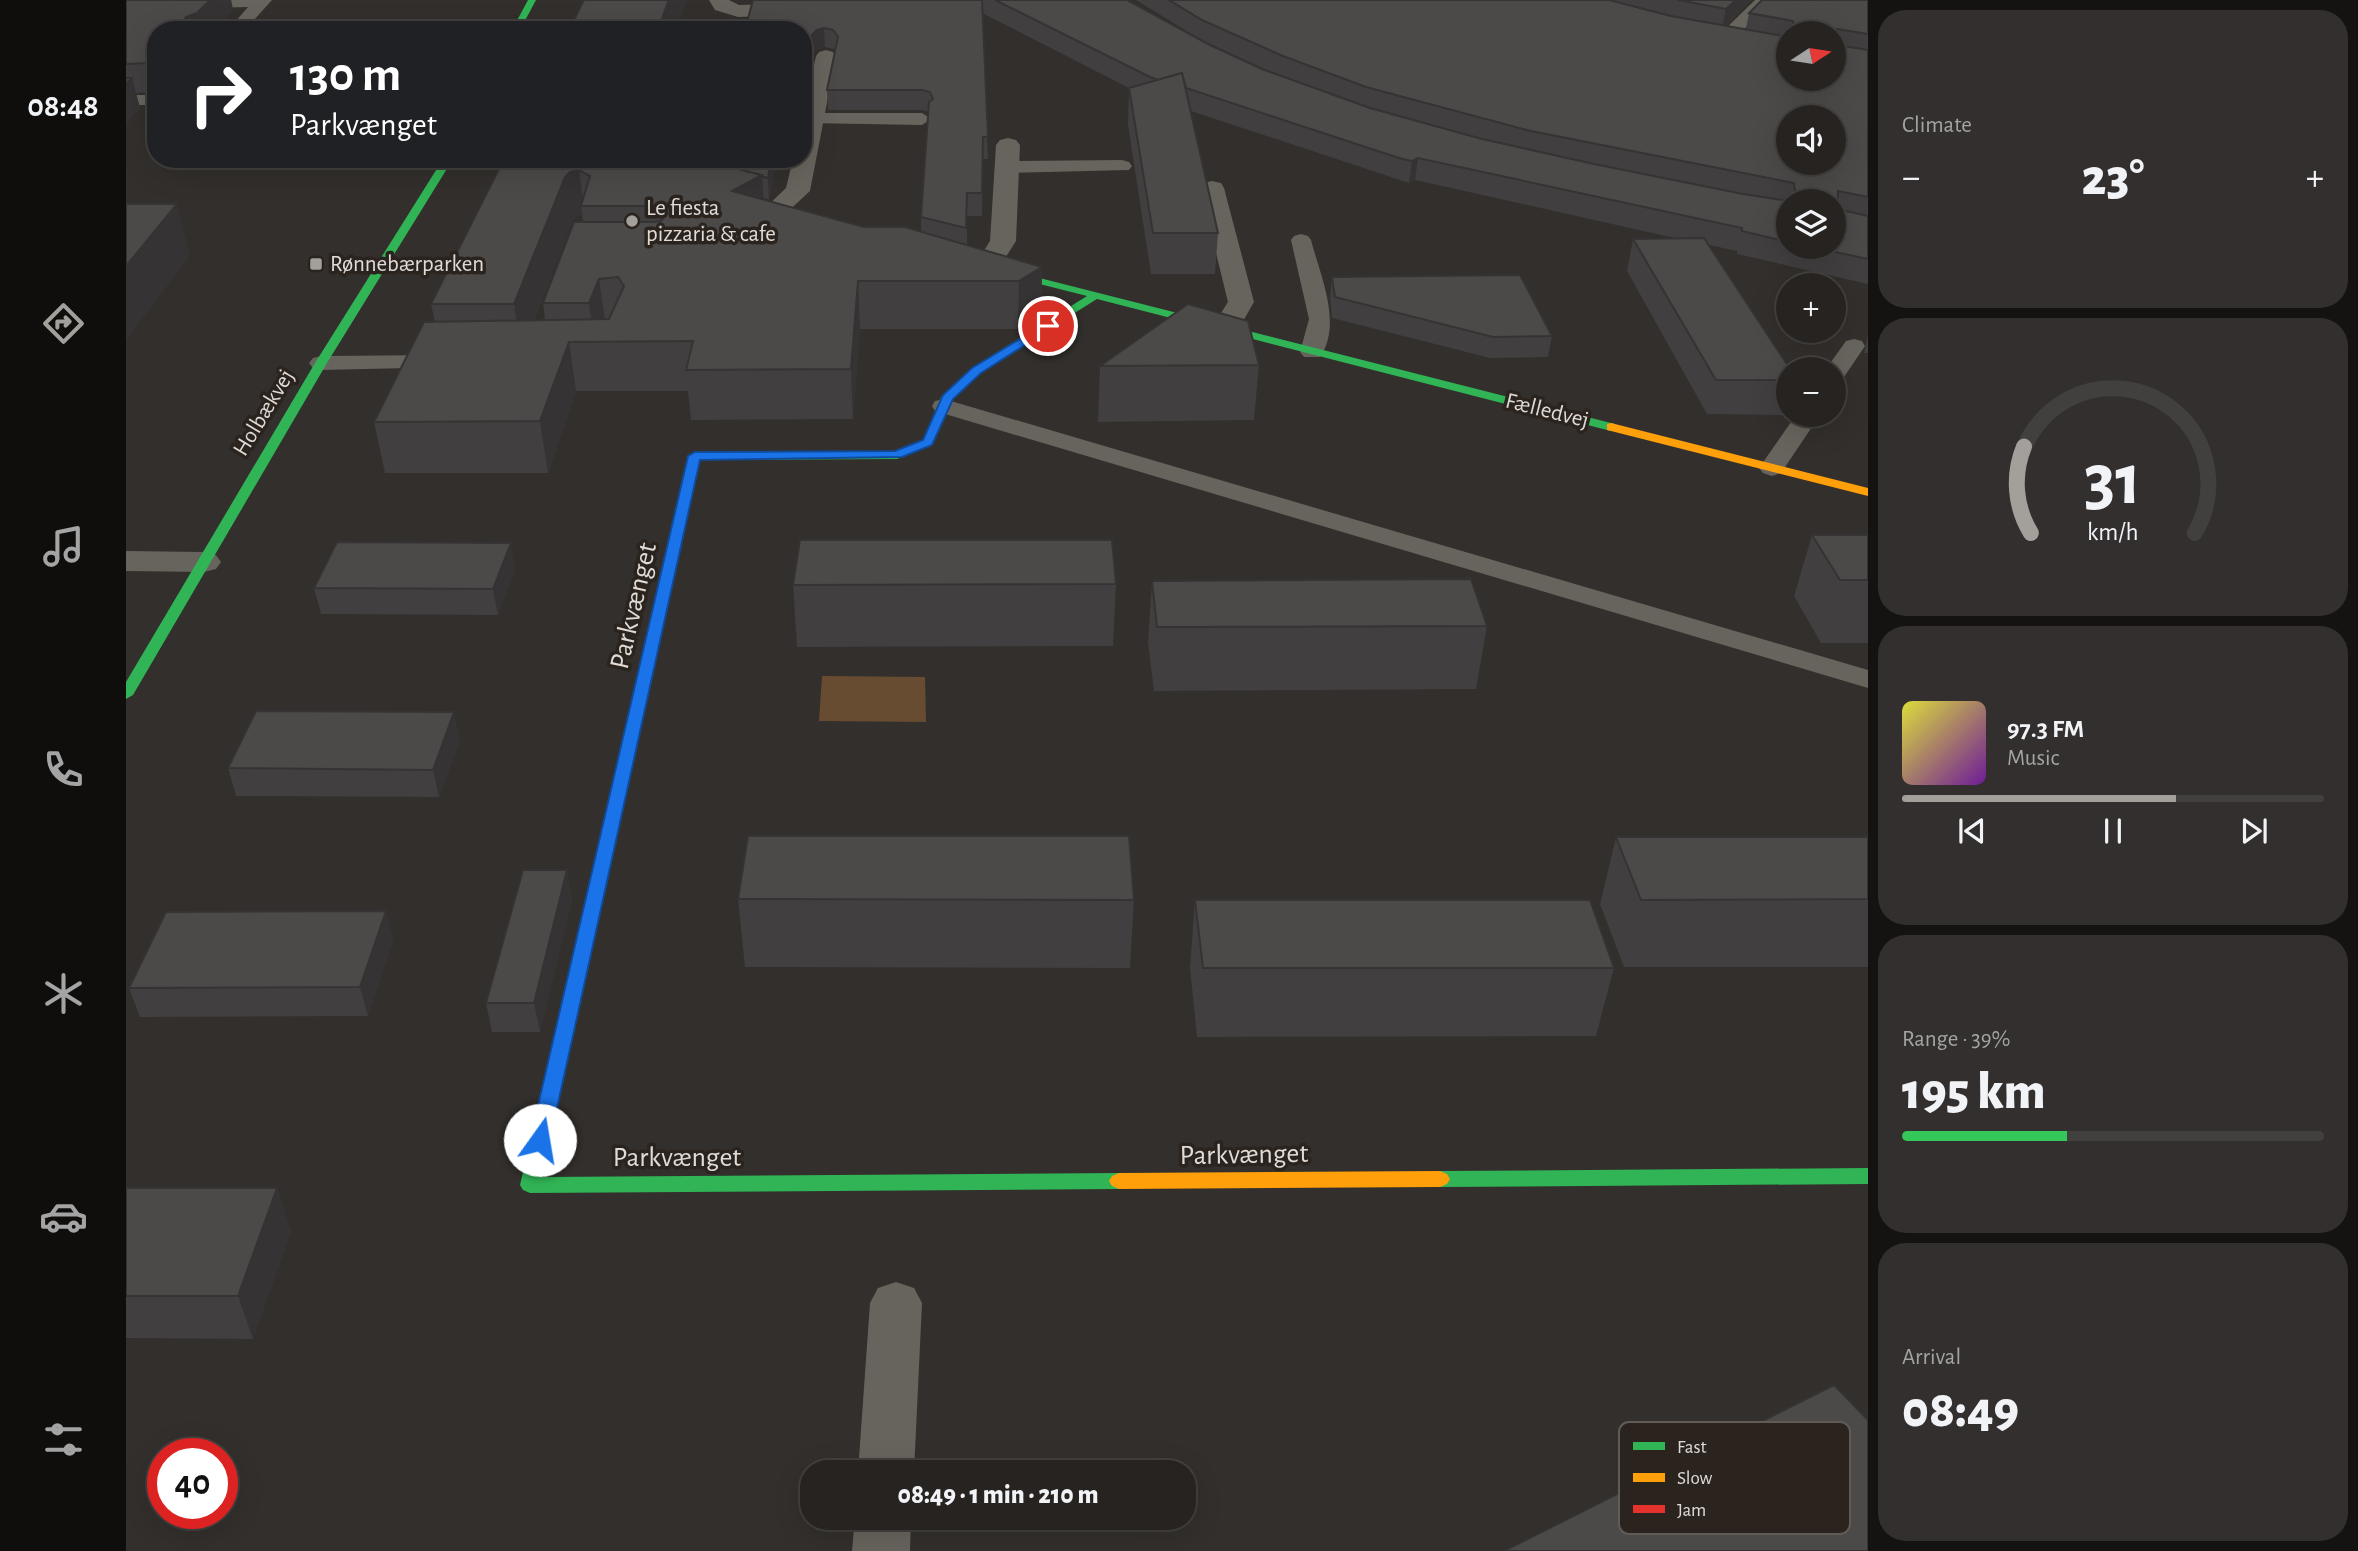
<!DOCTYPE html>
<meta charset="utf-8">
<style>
:root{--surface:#262321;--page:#322f2e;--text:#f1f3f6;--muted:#a4a4a5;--line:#42403f;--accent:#a39f9b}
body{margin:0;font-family:"Alegreya Sans",sans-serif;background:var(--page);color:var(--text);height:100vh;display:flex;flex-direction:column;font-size:26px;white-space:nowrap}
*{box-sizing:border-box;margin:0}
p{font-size:23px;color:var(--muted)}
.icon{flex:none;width:38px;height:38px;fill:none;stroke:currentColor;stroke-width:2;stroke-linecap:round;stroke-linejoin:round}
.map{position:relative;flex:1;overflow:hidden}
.side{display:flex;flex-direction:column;gap:10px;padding:10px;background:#151312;width:490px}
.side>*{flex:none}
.banner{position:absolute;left:21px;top:21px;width:665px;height:147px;border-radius:28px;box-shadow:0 7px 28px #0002,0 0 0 2px var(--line);background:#202124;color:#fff;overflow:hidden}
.needle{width:46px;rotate:78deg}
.buttons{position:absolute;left:1650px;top:21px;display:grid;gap:14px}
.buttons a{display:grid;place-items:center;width:70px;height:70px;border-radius:50%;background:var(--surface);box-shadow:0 7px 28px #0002,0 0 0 2px var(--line);font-size:35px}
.speed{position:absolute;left:21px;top:1438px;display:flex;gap:14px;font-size:35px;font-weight:700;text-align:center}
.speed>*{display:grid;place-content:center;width:91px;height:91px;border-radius:50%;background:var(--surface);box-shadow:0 7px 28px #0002,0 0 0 2px var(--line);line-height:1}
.speed .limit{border:10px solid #d22;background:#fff;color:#111}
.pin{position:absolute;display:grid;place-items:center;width:60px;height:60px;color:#fff;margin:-30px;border:4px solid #fff;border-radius:50%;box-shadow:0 2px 7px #0007}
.me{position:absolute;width:77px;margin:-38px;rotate:13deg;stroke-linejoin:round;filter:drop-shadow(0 0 5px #0008)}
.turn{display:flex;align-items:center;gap:24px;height:147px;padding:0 28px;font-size:32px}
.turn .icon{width:91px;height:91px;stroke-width:2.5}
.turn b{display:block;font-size:49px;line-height:60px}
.big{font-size:52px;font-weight:800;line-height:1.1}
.side .card{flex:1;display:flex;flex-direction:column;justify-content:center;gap:10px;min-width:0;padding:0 24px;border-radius:28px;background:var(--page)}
.side .dial{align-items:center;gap:0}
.dial svg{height:182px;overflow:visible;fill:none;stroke:var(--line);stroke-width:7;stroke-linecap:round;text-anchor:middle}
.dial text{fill:var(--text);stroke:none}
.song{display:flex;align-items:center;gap:21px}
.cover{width:84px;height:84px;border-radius:10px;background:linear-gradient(135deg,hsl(60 70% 55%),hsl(280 70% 35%))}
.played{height:7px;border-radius:4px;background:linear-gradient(90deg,var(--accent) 65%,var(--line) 65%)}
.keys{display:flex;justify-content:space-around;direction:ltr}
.heat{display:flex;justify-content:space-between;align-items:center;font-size:38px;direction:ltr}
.charge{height:10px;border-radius:5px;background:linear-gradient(90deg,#34c759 39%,var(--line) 0)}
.trip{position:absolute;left:674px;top:1460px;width:396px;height:70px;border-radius:28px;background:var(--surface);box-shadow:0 7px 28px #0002,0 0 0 2px var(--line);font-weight:800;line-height:70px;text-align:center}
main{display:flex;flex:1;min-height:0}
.dock{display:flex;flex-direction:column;width:126px;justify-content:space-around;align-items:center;background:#0f0e0d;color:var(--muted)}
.dock .icon{width:49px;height:49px}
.dock .on{color:var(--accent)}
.dock b{font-size:32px;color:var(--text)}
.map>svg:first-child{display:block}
.green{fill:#684c32}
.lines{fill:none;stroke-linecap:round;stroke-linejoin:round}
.lane{fill:#66645c;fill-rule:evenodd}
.street{fill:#66645c;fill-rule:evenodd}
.fast{fill:#30b455;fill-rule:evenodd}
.slow{fill:#ff9f0a;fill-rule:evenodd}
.jam{fill:#e5322d;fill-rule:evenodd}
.wall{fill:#413f3f;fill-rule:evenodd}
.shaded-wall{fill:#353333}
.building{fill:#4c4949;stroke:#353333;stroke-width:2;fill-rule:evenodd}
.route{fill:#1a73e8;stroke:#114b97;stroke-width:2}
.poi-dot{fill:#a39f9b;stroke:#2b241e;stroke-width:2.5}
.labels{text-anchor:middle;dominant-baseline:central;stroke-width:7;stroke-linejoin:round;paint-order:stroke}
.far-poi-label{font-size:23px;fill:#e0dbd7;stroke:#2b241e;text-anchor:start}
.far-street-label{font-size:23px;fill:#e0dbd7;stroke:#2b241e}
.street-label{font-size:28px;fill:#e0dbd7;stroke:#2b241e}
.key{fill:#2b241e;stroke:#615b56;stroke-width:2}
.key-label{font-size:19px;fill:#e0dbd7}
</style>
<main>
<nav class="dock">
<b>08:48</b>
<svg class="icon on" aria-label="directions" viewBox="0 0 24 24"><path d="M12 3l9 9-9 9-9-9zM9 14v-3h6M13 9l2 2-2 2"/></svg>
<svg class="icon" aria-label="music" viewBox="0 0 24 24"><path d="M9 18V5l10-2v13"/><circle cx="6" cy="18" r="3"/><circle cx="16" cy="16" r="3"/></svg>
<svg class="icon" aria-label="phone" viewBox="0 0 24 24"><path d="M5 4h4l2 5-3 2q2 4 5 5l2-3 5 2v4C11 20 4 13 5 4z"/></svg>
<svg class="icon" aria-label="climate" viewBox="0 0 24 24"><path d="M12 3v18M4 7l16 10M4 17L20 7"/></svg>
<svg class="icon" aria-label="car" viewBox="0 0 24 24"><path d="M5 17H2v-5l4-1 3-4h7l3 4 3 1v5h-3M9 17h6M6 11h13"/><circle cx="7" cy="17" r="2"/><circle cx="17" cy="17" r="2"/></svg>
<svg class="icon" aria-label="filters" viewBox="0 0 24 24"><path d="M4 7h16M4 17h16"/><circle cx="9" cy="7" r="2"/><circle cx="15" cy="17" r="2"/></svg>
</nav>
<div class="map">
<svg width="1742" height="1551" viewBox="0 0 1742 1551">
<rect width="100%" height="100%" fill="#322f2c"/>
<!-- green -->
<polygon class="green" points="696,676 799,677 800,722 693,721"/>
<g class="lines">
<!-- lane -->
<g class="lane">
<polygon points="0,0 146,0 119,30 102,30 122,7 0,10"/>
<polygon points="1629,0 1646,0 1606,42 1594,42 1592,38 1594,34"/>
<rect x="0" y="95" width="30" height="10"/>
<polygon points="687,113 796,113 805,119 796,125 680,123 678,119"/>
<polygon points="996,160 1003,162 1006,166 1003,170 881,173 871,167 881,161"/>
<path d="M1175 234 1182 236 1185 240C1194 275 1217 324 1194 357H1178L1174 352 1183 319 1165 240 1168 236Z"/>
<polygon points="1728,339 1736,341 1739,346 1716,380 1708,382 1708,369 1700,369 1720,341"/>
<polygon points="319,355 327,357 331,362 327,367 195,370 187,368 183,363 187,358 195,356"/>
<polygon points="818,399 1742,670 1742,688 809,411 806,406 809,401"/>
<polygon points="1670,415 1694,415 1655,473 1646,476 1637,473 1633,468"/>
</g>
<!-- street -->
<g class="street">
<polygon points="583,0 603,0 613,5 676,3 683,5 686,9 683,13 676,15 612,17 589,10"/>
<polygon points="700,50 707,52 710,56 684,191 656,217 647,219 638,217 635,212 660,188 667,159 677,159 677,112 690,56 693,52"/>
<polygon points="882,138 890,140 894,145 890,241 869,274 860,276 851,274 847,268 864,241 870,145 874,140"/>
<polygon points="1086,181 1095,183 1098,188 1128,302 1109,335 1099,337 1089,335 1085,329 1102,302 1074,188 1077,183"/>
<polygon points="0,551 78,552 90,555 95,562 90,569 78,572 0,571"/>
<polygon points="770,1282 788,1288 796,1303 788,1472 732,1472 744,1303 752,1288"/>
<polygon points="729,1517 785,1517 784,1551 726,1551"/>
</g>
<!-- fast -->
<g class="fast">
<polygon points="402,0 410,0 394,30 386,30"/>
<polygon points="317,159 327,159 201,363 7,695 0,699 0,682 189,363"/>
<polygon points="866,266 1489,424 1491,427 1485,431 971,299 854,372 826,398 806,445 771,459 574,460 540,613 533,617 528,616 526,613 565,453 769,451 797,440 815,397 846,368 961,296 862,271 862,267"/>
<polygon points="455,954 461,956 464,960 416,1177 993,1173 1000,1176 1003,1181 1000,1186 993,1189 404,1193 397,1190 394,1185 446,960 449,956"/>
<polygon points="1742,1168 1742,1184 1314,1187 1307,1184 1304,1179 1307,1174 1314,1171"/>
</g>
<!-- slow -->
<g class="slow">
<polygon points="1485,423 1742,488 1742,496 1481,430 1481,424"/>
<polygon points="1314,1171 1321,1174 1324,1179 1321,1184 1314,1187 993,1189 986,1186 983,1181 986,1176 993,1173"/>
</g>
<!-- jam -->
<polygon class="jam" points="533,609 540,613 464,960 461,964 449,964 446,960 526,613"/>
</g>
<!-- wall -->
<g class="wall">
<polygon points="0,0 105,0 107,10 89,30 30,30 27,92 10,93 14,108 0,123"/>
<polygon points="458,0 561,0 550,30 443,30"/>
<path d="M627 0H1001L1084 45 1136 69 1151 75 1075 40 1010 0H1625L1599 26 1620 29 1623 13 1742 0V284L1611 254V251L1583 245 1662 369V415L1581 414 1501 271 1507 239H1553L1289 180 1283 183 1065 111 1092 233 1089 274H1025L1002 125 1003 88 856 13 862 159H857L856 216H841V245L916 267 915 314 892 329H734L727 419 565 420 562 391H450L422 473H259L248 422 309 322 305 304 378 159H483L484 167 576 166 585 162V159H651L643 200 638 198V200L738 227 795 232V217L803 112 796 110H702L701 90 709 51 708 49 699 47 692 49 687 55ZM1662 33H1708L1662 79ZM1662 201H1708V247H1662ZM456 215 457 222 417 303 419 320H408L446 222 450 216Z"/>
<polygon points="1206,277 1426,336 1422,357 1364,358 1206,318 1204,297"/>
<polygon points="1742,335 1742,353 1738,353"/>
<polygon points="1133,365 1128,420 972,422 974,366"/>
<polygon points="1686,535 1742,535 1742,643 1695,643 1668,596"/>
<polygon points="389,569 372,615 195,614 188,588"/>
<polygon points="1026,581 1361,626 1350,689 1028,691 1022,643"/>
<polygon points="990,584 987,646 671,647 667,585"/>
<polygon points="334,740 313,797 110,796 102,768"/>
<polygon points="1490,837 1742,837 1742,967 1498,967 1474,904"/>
<polygon points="441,870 446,899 414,1032 366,1032 360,1003"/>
<polygon points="612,899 1008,900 1004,968 619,967"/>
<polygon points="1069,900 1488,968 1470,1036 1071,1037 1064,968"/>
<polygon points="260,911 267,940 242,1016 14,1017 3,988"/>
<polygon points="0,1188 151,1188 165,1231 127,1339 0,1338"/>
</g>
<!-- shaded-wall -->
<g class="shaded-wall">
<polygon points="84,0 105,0 107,10 89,30 49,30 60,17"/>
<polygon points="543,0 561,0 550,30 536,30 535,21"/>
<polygon points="1610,0 1625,0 1596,28 1600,9"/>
<polygon points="698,28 699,47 692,49 687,55 677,100 677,74 686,35 691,30"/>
<polygon points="30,51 30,89 27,92 19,63"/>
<polygon points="6,78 14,108 0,123 0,84"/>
<polygon points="1292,158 1289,180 1283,183 1286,161"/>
<polygon points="439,159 453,170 458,206 455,206 456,215 450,216 446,222 395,352 388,304"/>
<polygon points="645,159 651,159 643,200 642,178"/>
<polygon points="636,175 639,220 606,191"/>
<polygon points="51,204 64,256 0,340 0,266"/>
<polygon points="916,267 915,314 892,329 893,281"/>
<polygon points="473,279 480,327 468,342 463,303"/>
<polygon points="732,281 734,329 727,419 725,369"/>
<polygon points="443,342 450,391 422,473 414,421"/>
<polygon points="385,543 389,569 372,615 367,589"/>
<polygon points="328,712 334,740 313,797 307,770"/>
<polygon points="441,870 446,899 414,1032 408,1003"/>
<polygon points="260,911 267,940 242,1016 234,987"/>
<polygon points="151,1188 165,1231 127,1339 112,1296"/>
</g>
<!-- building -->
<g class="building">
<polygon points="0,0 84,0 71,13 60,17 49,30 30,30 30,51 19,63 0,64"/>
<polygon points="458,0 543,0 535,21 498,22 494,30 443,30"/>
<polygon points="627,0 856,0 862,137 857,137 856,193 841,193 840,228 795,217 803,102 807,99 804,92 796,90 701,90 712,37 707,30 698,28 691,30 686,35 677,74 677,30 619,30"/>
<polygon points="869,0 1001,0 1084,45 1136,69 1244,108 1356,139 1468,164 1617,194 1663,201 1662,242 1616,231 1616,228 1292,158 1286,161 1273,158 1060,88 1056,73 1032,80 1022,76"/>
<path d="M1043 0H1483L1545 16 1662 37V79H1708V33H1669L1667 21 1623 13 1636 0H1742V34L1711 29V45L1742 50V197L1712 191 1711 209 1742 216V259L1686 247H1708V201H1668L1670 199 1668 183 1405 131 1240 87 1157 56 1076 20ZM1662 117H1708V163H1662Z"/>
<polygon points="1552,0 1610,0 1600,9"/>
<polygon points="1056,73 1092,233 1027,233 1003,88"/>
<polygon points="0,78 6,78 0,84"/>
<polygon points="378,159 482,159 479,167 576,166 577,160 636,175 606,191 738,227 779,227 916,267 893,281 732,281 725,369 560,370 567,341 443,342 414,421 248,422 298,322 483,319 498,286 492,277 473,279 463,303 417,303 448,222 527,222 535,221 540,215 537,208 527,206 455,206 464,176 453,170 444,172 439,177 388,304 305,304"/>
<polygon points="585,159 645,159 642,178 634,176 636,175 585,162"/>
<polygon points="0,204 51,204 0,266"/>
<polygon points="1578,238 1664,369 1662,369 1662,380 1590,380 1507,239"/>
<polygon points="1394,275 1426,336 1367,337 1209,297 1206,277"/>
<polygon points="1062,304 1122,321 1133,365 974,366"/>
<polygon points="1686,535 1742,535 1742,580 1714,580"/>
<polygon points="674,540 986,540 990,584 667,585"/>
<polygon points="211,542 385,543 367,589 188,588"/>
<polygon points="1345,579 1361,626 1031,627 1026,581"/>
<polygon points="130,711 328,712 307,770 102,768"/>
<polygon points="622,836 1003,836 1008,900 612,899"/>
<polygon points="1490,837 1742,837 1742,899 1515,900"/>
<polygon points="397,870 441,870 408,1003 360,1003"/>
<polygon points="1069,900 1464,900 1488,968 1077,968"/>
<polygon points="260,911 234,987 3,988 40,912"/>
<polygon points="0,1188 151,1188 112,1296 0,1296"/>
<polygon points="1708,1385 1742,1420 1742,1551 1378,1551"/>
</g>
<!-- route -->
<polygon class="route" points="922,322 927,326 926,328 855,373 827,399 806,445 776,457 574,460 424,1140 421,1146 414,1148 407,1146 404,1140 562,456 569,452 769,451 797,440 817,395 846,368"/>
<!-- markers -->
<g class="poi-dot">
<circle cx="506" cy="221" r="7"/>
<rect x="183" y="257" width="14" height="14" rx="3.5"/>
</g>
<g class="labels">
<!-- far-poi labels -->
<g class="far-poi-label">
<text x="520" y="208">Le fiesta<tspan x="520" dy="26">pizzaria &amp; cafe</tspan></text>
<text x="204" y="264">Rønnebærparken</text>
</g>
<!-- far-street labels -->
<g class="far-street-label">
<text transform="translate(1421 411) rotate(14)">Fælledvej</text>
<text transform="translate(138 413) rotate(-59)">Holbækvej</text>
</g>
<!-- street labels -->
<g class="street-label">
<text transform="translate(508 606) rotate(-77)">Parkvænget</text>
<text transform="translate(1118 1155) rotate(-1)">Parkvænget</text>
<text x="551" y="1158">Parkvænget</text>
</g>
</g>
<!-- legend -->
<rect x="1493" y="1422" width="231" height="112" rx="10" class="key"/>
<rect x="1507" y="1442" width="32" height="8" fill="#30b455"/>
<rect x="1507" y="1473" width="32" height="9" fill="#ff9f0a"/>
<rect x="1507" y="1505" width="32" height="8" fill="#e5322d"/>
<g class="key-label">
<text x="1551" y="1453">Fast</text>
<text x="1551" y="1484">Slow</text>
<text x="1551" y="1516">Jam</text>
</g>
</svg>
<div class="buttons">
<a><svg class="needle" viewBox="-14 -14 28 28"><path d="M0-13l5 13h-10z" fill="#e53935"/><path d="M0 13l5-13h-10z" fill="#a4a4a5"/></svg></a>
<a><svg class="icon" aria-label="sound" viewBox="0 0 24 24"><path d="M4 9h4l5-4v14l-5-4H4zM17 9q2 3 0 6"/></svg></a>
<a><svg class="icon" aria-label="layers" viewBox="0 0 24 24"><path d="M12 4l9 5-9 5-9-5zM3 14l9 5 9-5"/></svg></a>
<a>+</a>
<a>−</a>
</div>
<div class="speed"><div class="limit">40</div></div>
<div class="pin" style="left:922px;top:326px;background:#d93025"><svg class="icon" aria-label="arrive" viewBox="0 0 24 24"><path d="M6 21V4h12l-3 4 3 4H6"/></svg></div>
<svg class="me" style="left:414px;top:1140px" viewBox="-20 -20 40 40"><circle r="19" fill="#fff"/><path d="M0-13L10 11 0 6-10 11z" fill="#1a73e8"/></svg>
<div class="trip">08:49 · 1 min · 210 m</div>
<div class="banner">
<div class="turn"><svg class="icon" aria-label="right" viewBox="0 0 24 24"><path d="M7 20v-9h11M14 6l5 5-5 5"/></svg><div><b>130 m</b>Parkvænget</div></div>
</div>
</div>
<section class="side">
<div class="card"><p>Climate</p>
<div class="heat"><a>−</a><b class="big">23°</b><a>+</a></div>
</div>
<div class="card dial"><svg viewBox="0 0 100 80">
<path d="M14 69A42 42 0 1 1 86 69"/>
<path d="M14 69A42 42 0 0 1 11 31" stroke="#a39f9b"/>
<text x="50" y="56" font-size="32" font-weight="700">31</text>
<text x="50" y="72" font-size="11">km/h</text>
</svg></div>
<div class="card">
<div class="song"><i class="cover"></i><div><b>97.3 FM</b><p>Music</p></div></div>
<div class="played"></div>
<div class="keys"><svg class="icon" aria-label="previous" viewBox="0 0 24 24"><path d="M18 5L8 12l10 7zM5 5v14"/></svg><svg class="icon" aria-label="pause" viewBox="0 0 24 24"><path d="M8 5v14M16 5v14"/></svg><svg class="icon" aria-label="next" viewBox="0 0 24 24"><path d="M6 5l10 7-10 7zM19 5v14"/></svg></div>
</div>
<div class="card"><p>Range · 39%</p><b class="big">195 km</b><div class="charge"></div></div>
<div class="card"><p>Arrival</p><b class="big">08:49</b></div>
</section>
</main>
